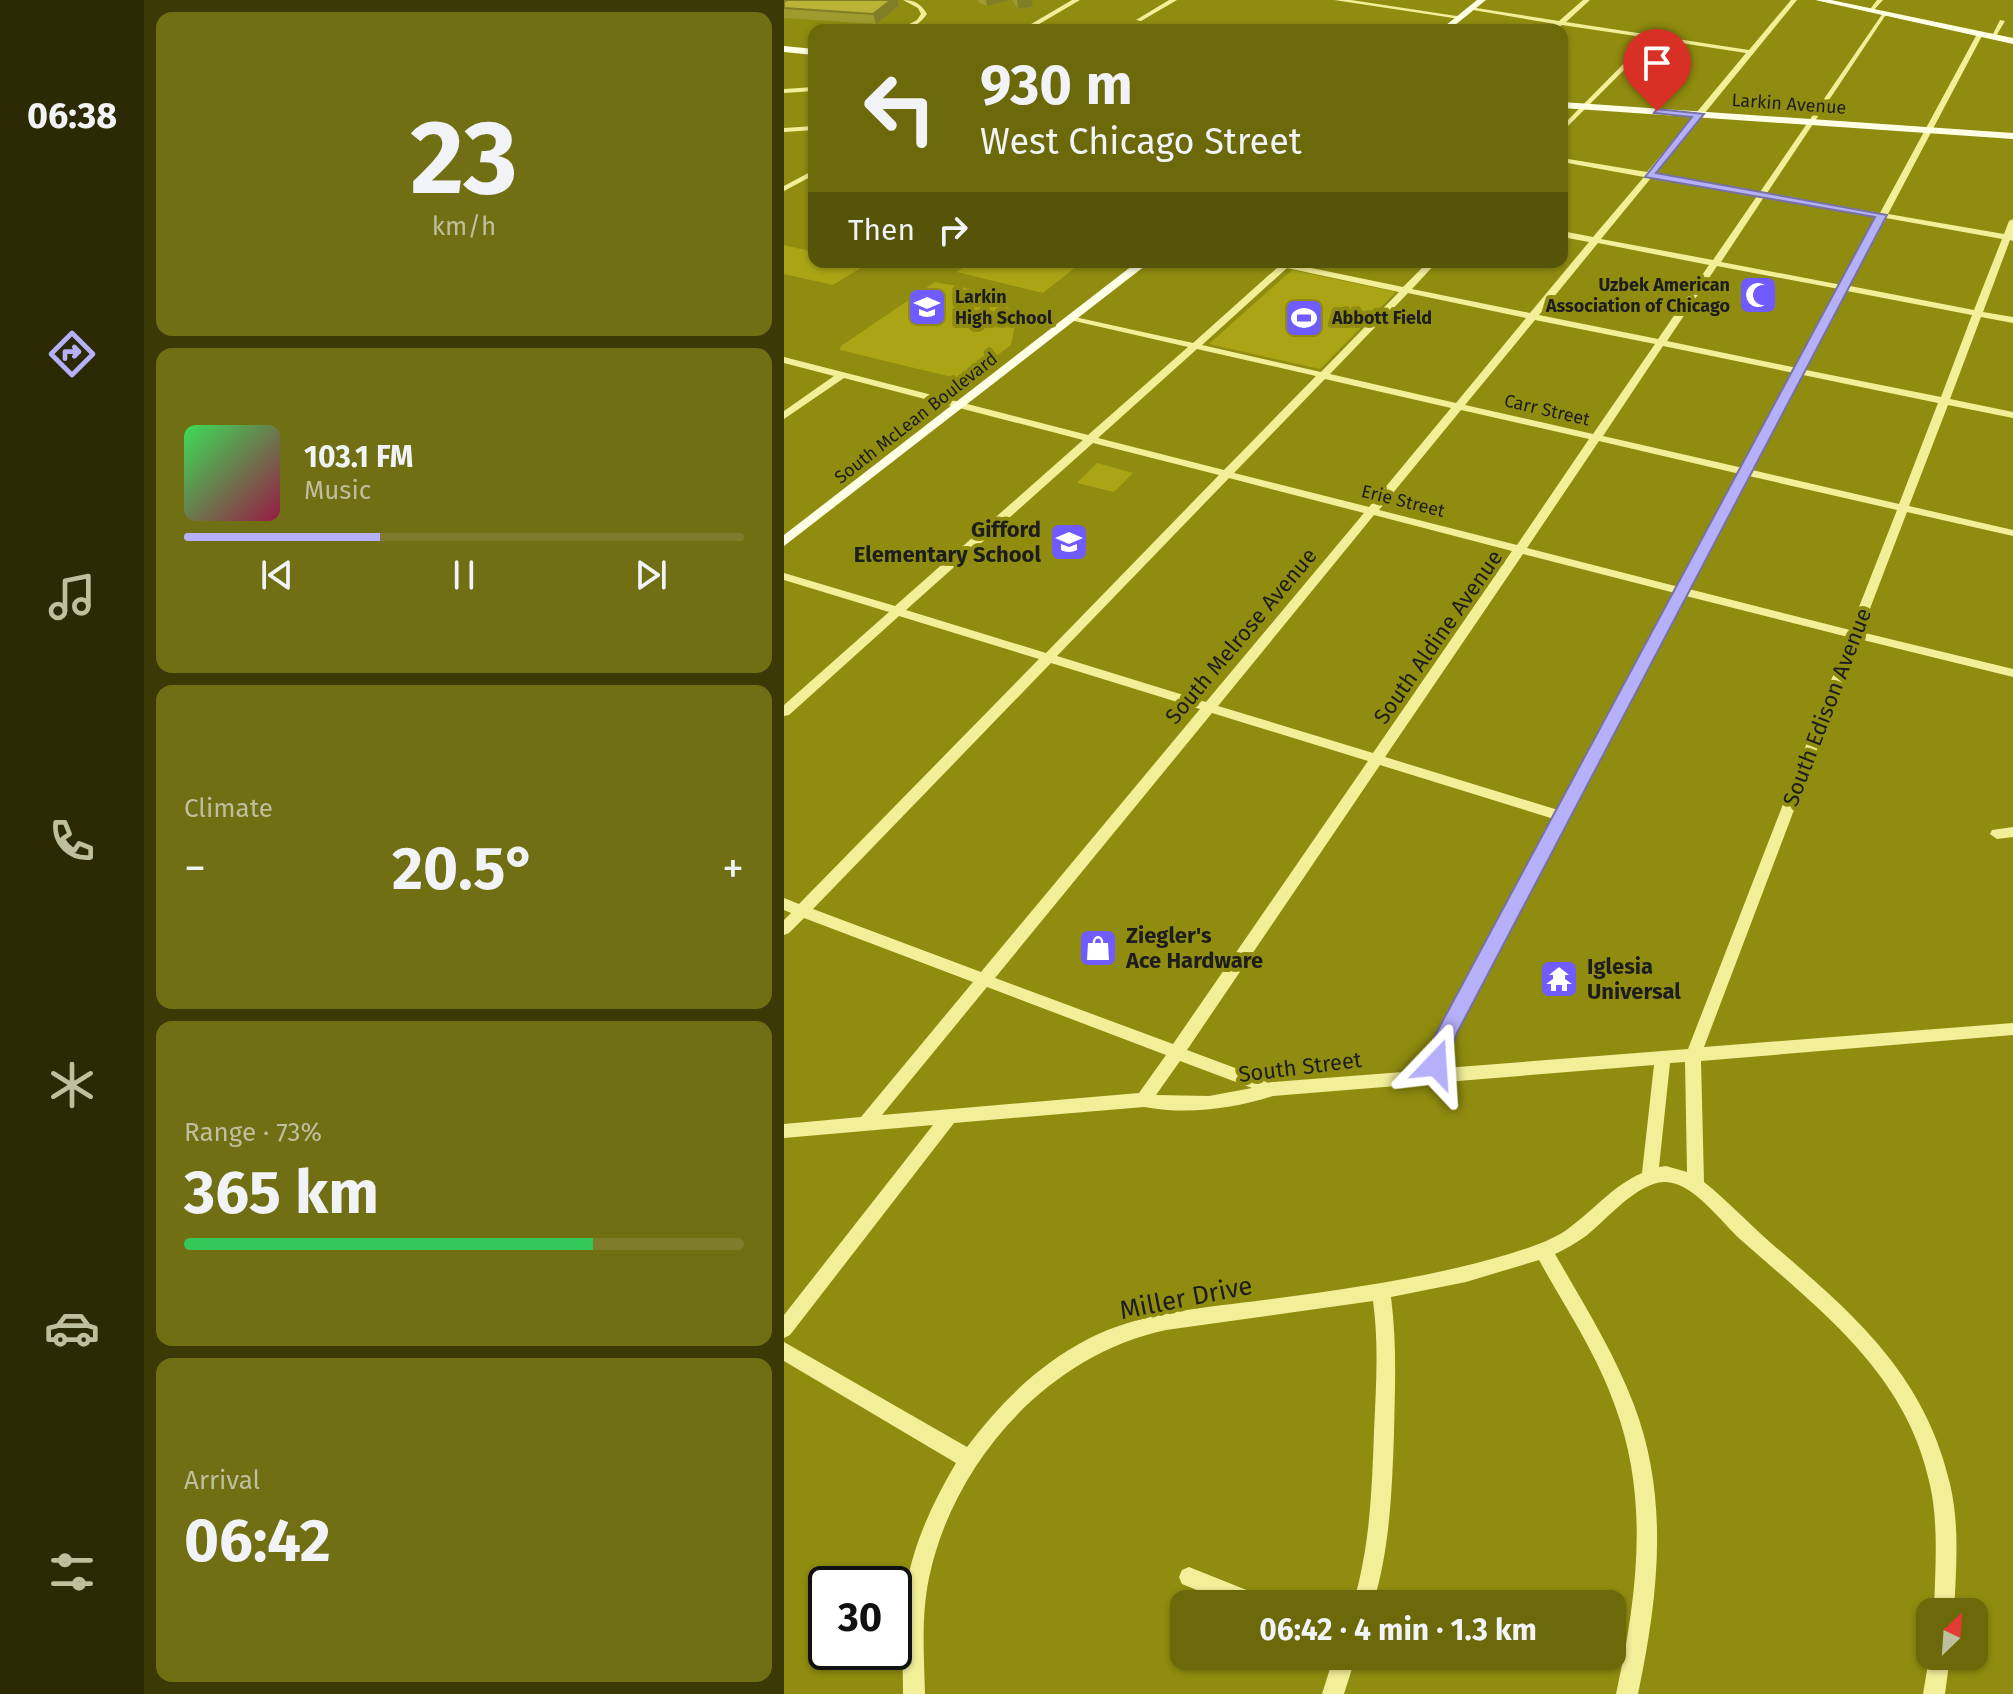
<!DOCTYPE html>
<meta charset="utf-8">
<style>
:root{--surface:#6c690b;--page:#716f14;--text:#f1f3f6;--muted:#bebf9d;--line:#7f7c2c;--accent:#b6affa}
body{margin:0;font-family:"Fira Sans",sans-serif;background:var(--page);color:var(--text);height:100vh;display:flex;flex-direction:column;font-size:30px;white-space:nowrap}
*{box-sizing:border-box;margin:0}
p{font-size:26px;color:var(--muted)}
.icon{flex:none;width:44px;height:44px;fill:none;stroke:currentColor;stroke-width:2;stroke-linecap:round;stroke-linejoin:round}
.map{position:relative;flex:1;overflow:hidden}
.sheet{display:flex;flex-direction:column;gap:12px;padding:12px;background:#3b3a06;width:640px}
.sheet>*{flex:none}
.hud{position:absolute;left:24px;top:24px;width:760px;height:244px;border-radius:16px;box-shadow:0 2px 6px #0004;background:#6c690b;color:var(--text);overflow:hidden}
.needle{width:52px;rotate:25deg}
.controls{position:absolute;left:1132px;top:1598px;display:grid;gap:16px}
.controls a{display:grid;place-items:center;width:72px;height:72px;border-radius:16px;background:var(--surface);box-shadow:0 2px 6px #0004;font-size:40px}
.speed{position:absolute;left:24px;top:1566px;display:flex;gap:16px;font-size:40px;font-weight:700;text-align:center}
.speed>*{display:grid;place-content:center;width:104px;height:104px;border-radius:50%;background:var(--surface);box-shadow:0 2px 6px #0004;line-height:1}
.speed .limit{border:4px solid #111;border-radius:12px;background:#fff;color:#111}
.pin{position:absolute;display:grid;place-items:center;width:68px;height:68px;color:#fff;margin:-82px -34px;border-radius:50% 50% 50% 0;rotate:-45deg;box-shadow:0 0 8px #0007}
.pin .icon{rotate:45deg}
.me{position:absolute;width:88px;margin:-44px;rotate:20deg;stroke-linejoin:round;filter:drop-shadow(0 0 6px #0008)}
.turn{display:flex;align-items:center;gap:28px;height:168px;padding:0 40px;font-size:36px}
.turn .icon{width:104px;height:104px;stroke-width:2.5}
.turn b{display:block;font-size:56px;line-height:68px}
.then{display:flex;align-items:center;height:76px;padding:0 40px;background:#0003;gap:16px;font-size:30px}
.big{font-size:60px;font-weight:700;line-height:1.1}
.sheet .widget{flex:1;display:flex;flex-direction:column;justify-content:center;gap:12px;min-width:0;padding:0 28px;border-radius:16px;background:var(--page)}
.sheet .dial{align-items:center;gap:0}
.dial b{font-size:104px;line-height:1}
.song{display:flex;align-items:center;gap:24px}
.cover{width:96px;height:96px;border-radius:12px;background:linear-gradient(135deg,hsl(130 70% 55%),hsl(340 70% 35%))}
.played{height:8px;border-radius:4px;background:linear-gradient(90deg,var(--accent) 35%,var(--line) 35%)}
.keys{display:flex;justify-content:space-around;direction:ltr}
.heat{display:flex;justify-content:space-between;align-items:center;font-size:44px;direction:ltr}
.charge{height:12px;border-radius:6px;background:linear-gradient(90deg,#34c759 73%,var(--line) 0)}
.trip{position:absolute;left:386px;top:1590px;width:456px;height:80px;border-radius:16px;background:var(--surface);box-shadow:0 2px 6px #0004;font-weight:700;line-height:80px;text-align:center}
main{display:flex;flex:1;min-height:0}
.tab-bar{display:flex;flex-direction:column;width:144px;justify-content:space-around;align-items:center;background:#2b2a04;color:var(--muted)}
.tab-bar .icon{width:56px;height:56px}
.tab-bar .current{color:var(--accent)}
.tab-bar b{font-size:36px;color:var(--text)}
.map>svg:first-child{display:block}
.green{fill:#aba516}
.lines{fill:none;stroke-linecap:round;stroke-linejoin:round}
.minor{fill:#f3ef99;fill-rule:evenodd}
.major{fill:#feffe5;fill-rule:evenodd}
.wall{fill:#9f9b2f}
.shaded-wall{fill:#827e26}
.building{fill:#b9b437;stroke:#827e26;stroke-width:2}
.route{fill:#b6affa;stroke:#7672a2;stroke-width:2}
.labels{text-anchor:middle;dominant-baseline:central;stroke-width:8;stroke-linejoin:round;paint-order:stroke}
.far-street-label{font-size:18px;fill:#1d1d1d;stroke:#908c0f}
.far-poi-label{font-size:18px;font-weight:bold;fill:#1d1d1d;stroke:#908c0f;text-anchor:start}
.poi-label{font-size:22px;font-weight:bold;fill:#1d1d1d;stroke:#908c0f;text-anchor:start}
.street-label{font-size:22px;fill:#1d1d1d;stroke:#908c0f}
.near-street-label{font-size:26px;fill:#1d1d1d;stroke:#908c0f}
</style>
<main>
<nav class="tab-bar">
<b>06:38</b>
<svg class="icon current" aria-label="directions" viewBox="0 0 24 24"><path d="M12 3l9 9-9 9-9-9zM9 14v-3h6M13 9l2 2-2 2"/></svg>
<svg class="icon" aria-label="music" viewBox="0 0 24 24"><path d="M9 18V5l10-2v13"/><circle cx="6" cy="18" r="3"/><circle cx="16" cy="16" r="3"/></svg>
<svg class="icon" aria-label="phone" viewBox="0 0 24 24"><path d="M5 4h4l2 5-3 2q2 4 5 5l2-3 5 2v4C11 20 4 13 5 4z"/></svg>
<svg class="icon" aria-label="climate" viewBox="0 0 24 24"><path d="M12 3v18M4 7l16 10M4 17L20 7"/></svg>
<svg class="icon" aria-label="car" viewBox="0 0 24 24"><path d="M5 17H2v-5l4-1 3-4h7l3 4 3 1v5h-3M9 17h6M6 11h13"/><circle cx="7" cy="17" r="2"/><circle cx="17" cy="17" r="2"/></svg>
<svg class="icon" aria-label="filters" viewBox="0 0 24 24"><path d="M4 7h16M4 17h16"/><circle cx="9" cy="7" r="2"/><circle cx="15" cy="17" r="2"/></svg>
</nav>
<section class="sheet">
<div class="widget dial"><b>23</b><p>km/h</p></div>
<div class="widget">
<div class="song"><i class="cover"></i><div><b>103.1 FM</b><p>Music</p></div></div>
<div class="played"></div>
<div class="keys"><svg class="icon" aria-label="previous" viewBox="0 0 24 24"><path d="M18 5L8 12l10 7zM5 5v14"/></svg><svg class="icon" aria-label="pause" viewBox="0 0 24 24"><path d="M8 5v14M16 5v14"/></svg><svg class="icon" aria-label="next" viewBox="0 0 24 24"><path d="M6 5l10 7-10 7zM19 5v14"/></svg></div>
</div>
<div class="widget"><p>Climate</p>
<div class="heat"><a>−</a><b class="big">20.5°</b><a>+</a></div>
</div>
<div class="widget"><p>Range · 73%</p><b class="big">365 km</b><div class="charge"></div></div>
<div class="widget"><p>Arrival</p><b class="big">06:42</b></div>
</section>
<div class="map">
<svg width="1229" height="1694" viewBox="0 0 1229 1694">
<rect width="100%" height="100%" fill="#908c0f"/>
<!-- green -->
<g class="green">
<polygon points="0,245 30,252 30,262 83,264 49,285 0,274"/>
<polygon points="187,262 298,262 259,293 173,272"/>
<polygon points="508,270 612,292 536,369 425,344"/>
<path d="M151 282C174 287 223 291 230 319 232 326 228 338 227 345L180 380 56 350 57 346Z"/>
<polygon points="313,463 349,473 330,492 293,483"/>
</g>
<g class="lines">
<!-- minor -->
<g class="minor">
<path d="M119 0C131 0 137 4 143 14 136 24 127 30 114 30L133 20 137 14 134 8Z"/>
<polygon points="288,0 296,0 245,30 237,30"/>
<polygon points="385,0 393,0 357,21 352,20"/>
<polygon points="550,0 567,0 679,17 676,19"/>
<path d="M799 0H806L782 22 965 50 1007 0H1013L871 174 976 192 1099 13H1103L983 193 1096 213 1193 34 1196 32 1199 34 1104 214 1220 234 1225 221 1229 219V241L1226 240 1199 312 1229 317V323L1197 317 1166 399 1229 412V418L1164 405 1125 506 1229 530V536L1123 512 1077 632 1229 669V677L1075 639 920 1047 1229 1023V1035L917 1061 920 1182C944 1201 965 1224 988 1244 1070 1314 1141 1375 1166 1484 1176 1526 1172 1570 1170 1612H1150C1151 1570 1155 1526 1146 1485 1123 1374 1037 1311 957 1240 937 1222 909 1182 881 1182 855 1181 822 1220 802 1236 792 1243 782 1249 771 1254 799 1303 830 1352 850 1405 886 1500 874 1598 854 1694H832C853 1598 866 1500 831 1406 813 1354 781 1307 755 1260L682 1282 607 1297C613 1343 611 1388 610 1433 608 1491 606 1548 589 1604H569C586 1547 588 1490 590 1431 592 1388 595 1344 589 1301L382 1330C264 1355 169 1462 145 1578 137 1616 140 1655 141 1694H119C119 1659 116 1623 122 1589 129 1544 149 1502 172 1463L0 1361V1342L183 1447C216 1403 254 1365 304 1339 359 1311 420 1308 480 1300 562 1289 645 1278 725 1254 744 1248 764 1242 781 1231 807 1213 828 1186 858 1173L870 1065 489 1096C447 1109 404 1115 360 1107L170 1123 6 1335 0 1338V1315L149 1125 0 1138V1124L77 1117 189 982 20 918 5 933 0 935V920L7 913 0 910V898L15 904 255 659 115 616 5 715 0 716V705L105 612 0 580V573L111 606 299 440 60 378 0 419V411L50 376 0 363V357L304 435 404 347 286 320V316L409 343 494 267 480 262H509L508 264 619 287 644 262H653L628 289 746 313 805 242 778 237V231L809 237 860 177 778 162V158L863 172 962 53 871 39 778 132V126L865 38 778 25 772 29 769 27 771 24 683 9 686 7 775 21ZM867 178 973 196 929 260 817 239ZM980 197 1094 217 1058 285 937 262ZM1102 218 1218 239 1190 310 1066 286ZM814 243 925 265 874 339 755 315ZM933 266 1055 289 1013 368 883 341ZM503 268 615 292 537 372 418 345ZM1063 291 1188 315 1157 397 1022 370ZM624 293 742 318 672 403 546 374ZM751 320 871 344 809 434 681 405ZM879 346 1010 373 959 468 819 436ZM413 349 532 376 440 470 314 438ZM1019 375 1154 403 1115 504 968 470ZM541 379 667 408 585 507 450 473ZM677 410 805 439 733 545 595 510ZM815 441 956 474 895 587 743 548ZM309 443 435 475 262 653 122 610ZM965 476 1113 510 1066 630 905 589ZM445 478 580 513 422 702 273 656ZM590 515 728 551 589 753 434 706ZM739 554 891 593 774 810 601 757ZM902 596 1064 637 904 1049 661 1068 660 1055 671 1032ZM267 663 416 709 197 972 29 909ZM428 713 584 761 389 1044 211 978ZM596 765 770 819 656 1030 644 1055 645 1070 489 1082 403 1050ZM203 987 382 1055 355 1093 98 1115ZM396 1061 468 1088 425 1096 372 1095ZM901 1062 903 1172 882 1166 875 1167 886 1063Z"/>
<polygon points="1093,0 1099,0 1088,12 1084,12"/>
<polygon points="1216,20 1221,21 1211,38 1207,38"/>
<polygon points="30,87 30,91 0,93 0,89"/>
<polygon points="30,126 30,130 0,132 0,128"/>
<polygon points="30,170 30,175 0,191 0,186"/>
<polygon points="1229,827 1229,837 1213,839 1206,834 1208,830"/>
<polygon points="405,1567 480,1597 483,1604 447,1604 398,1584 395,1577 398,1570"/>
<polygon points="1146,1652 1146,1656 1166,1656 1161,1694 1139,1694"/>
<polygon points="550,1656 572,1656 560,1694 538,1694"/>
</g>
<!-- major -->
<g class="major">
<polygon points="693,0 702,0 665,30 656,30"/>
<polygon points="1031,0 1047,0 1229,38 1229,44"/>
<polygon points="0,46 30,49 30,55 0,52"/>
<polygon points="778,102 1229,133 1229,139 778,108"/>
<polygon points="353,262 366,262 0,546 0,535"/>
</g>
</g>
<!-- wall -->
<g class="wall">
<polygon points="3,0 114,0 115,6 92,24 0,18 0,2"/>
<polygon points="194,0 226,0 203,6 194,2"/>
<polygon points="228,0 248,0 249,7 234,9"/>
</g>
<!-- shaded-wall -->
<g class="shaded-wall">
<polygon points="107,0 114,0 115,6 92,24 89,14"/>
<polygon points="202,0 226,0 203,6"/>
<polygon points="233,0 248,0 249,7 234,9"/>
</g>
<!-- building -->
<polygon class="building" points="3,0 107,0 89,14 0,8 0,2"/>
<!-- route -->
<polygon class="route" points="873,109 920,114 872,173 1103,215 673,1033 660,1070 652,1072 642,1064 643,1052 657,1024 1091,217 861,177 908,117 870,113"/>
<!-- icons -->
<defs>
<symbol id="mosque-square" viewBox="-11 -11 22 22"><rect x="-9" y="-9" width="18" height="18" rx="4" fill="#6f5bff" stroke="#908c0f"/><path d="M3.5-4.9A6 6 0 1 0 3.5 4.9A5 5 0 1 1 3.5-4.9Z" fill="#fff"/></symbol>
<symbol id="school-square" viewBox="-11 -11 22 22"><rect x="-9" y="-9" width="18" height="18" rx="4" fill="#6f5bff" stroke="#908c0f"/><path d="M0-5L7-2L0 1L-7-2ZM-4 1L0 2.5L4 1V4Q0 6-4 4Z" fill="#fff"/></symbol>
<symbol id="stadium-square" viewBox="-11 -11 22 22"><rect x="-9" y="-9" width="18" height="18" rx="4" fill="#6f5bff" stroke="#908c0f"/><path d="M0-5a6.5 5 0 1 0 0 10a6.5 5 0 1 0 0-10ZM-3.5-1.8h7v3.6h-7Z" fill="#fff"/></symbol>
<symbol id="shop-square" viewBox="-11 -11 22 22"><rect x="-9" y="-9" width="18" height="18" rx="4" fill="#6f5bff" stroke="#908c0f"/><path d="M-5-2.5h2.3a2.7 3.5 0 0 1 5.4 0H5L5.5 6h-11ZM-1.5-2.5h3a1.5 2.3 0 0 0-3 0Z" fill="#fff"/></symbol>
<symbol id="temple-square" viewBox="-11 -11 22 22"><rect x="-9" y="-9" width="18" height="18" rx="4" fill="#6f5bff" stroke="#908c0f"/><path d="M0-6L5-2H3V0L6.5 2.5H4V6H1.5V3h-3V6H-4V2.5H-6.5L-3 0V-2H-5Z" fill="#fff"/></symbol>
</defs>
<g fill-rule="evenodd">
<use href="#mosque-square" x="952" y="273" width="44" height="44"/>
<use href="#school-square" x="121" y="285" width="44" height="44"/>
<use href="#stadium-square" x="498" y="296" width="44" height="44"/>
<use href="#school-square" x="263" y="520" width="44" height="44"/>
<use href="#shop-square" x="292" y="926" width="44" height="44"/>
<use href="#temple-square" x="753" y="957" width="44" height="44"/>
</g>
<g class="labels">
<!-- far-street labels -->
<g class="far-street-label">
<text transform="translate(1005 104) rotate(4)">Larkin Avenue</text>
<text transform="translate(763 410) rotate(13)">Carr Street</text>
<text transform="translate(132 418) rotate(-38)">South McLean Boulevard</text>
<text transform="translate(619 501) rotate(14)">Erie Street</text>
</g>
<!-- far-poi labels -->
<g class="far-poi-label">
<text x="946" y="285" text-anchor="end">Uzbek American<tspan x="946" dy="21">Association of Chicago</tspan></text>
<text x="171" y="297">Larkin<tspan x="171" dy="21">High School</tspan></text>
<text x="548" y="318">Abbott Field</text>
</g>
<!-- poi labels -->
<g class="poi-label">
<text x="257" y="529" text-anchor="end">Gifford<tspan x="257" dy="25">Elementary School</tspan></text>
<text x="342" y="935">Ziegler's<tspan x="342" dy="25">Ace Hardware</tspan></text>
<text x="803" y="966">Iglesia<tspan x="803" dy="25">Universal</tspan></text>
</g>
<!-- street labels -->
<g class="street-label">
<text transform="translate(457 636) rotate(-50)">South Melrose Avenue</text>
<text transform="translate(654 637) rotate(-55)">South Aldine Avenue</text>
<text transform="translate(1043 707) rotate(-69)">South Edison Avenue</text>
<text transform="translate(516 1067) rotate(-7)">South Street</text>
</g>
<!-- near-street labels -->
<g class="near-street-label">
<text transform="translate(402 1298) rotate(-11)">Miller Drive</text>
</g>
</g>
</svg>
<div class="controls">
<a><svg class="needle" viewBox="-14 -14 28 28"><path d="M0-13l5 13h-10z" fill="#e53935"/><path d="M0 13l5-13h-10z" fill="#bebf9d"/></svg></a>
</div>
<div class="speed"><div class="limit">30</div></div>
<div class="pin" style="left:873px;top:111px;background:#d93025"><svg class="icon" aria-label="arrive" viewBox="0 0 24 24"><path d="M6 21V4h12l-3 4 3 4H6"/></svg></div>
<svg class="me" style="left:652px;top:1064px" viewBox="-20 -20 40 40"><path d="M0-17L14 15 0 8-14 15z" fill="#b6affa" stroke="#fff" stroke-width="4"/></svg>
<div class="trip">06:42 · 4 min · 1.3 km</div>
<div class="hud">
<div class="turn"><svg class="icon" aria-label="left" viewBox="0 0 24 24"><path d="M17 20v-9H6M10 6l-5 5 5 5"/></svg><div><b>930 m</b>West Chicago Street</div></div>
<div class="then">Then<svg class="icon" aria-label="right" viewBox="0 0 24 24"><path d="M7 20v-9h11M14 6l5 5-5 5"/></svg></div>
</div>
</div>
</main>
